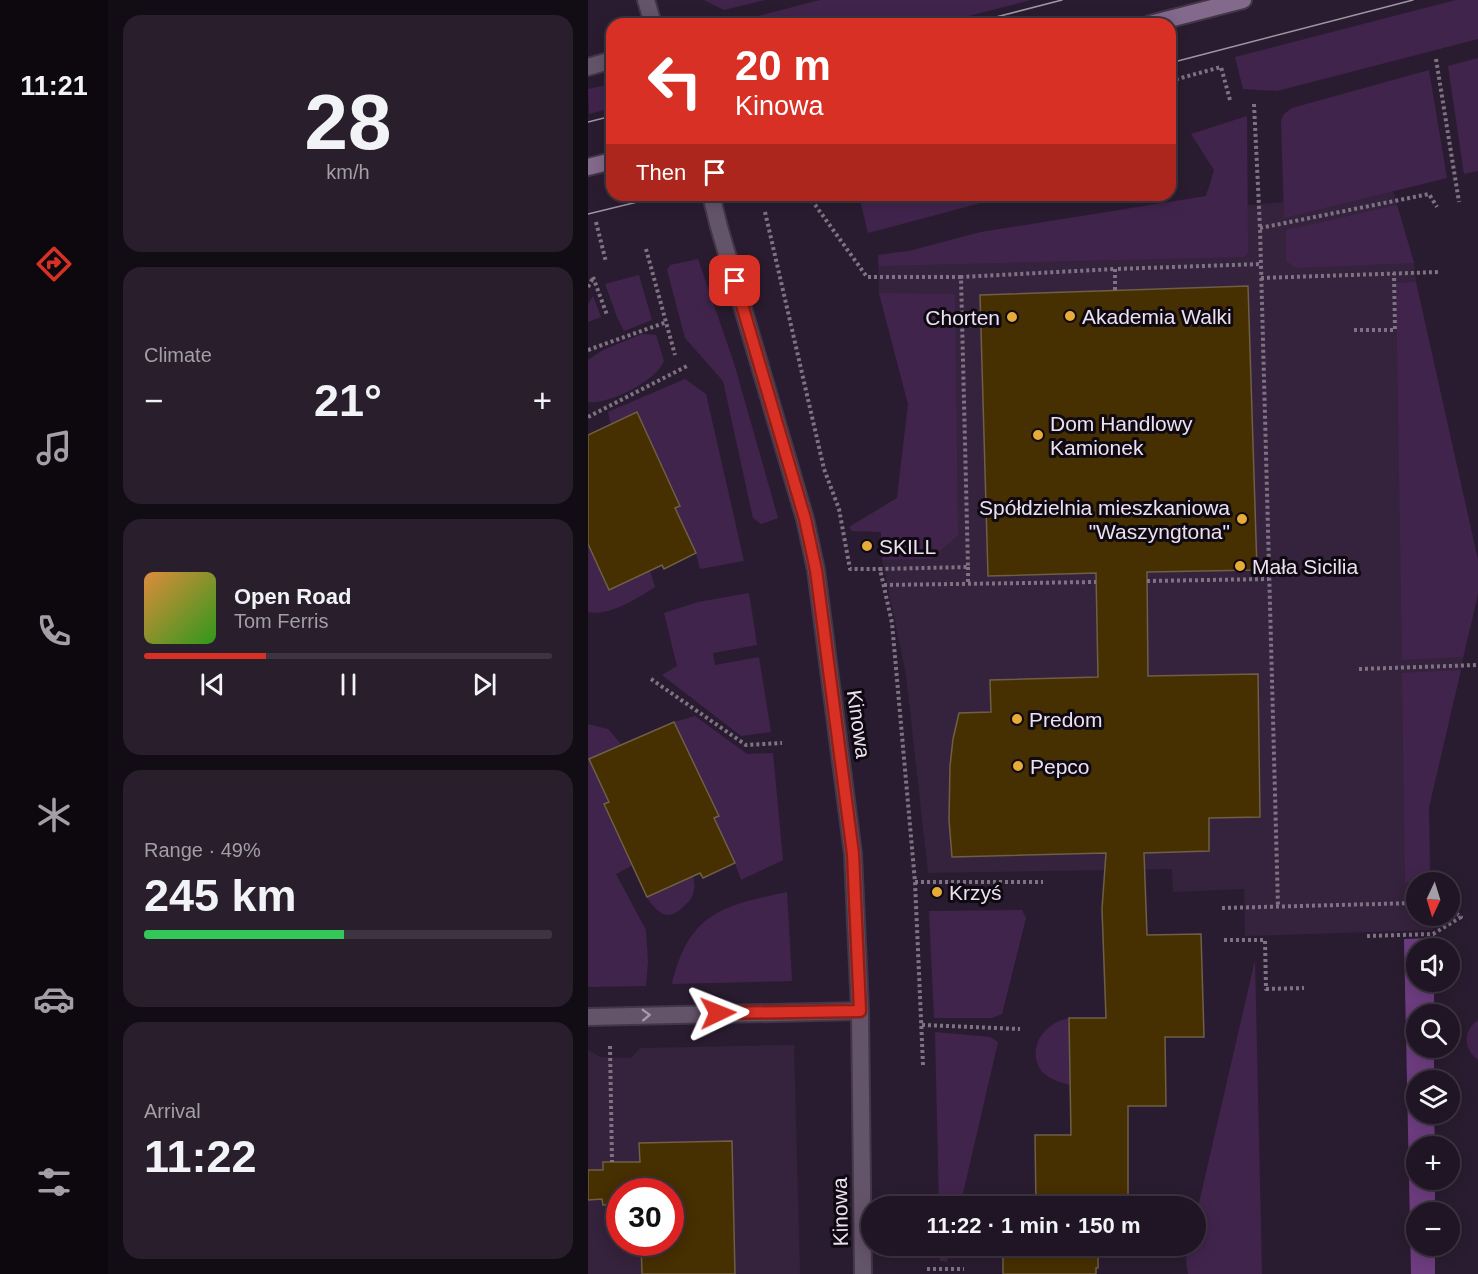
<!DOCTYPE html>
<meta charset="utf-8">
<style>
:root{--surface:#201524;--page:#281e2c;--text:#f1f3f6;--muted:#a29fa6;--line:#3d3441;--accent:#d93025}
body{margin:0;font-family:Helvetica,sans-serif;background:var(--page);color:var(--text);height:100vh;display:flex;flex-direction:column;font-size:22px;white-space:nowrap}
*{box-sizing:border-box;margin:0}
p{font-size:20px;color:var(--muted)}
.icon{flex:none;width:33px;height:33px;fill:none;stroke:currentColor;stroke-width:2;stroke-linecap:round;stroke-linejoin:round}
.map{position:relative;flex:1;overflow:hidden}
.sheet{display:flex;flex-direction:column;gap:15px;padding:15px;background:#120c14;width:480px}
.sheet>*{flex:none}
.hud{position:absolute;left:18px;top:18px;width:570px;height:183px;border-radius:18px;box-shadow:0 3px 15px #0003,0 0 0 2px var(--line);background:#d93025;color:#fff;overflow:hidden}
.needle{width:39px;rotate:184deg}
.controls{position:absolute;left:818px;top:872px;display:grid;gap:12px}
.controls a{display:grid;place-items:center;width:54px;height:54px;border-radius:50%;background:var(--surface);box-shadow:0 3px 15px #0003,0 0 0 2px var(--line);font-size:30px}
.speed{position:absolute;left:18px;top:1178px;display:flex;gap:12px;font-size:30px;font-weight:700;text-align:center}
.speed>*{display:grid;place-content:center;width:78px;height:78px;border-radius:50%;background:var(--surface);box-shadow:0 3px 15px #0003,0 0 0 2px var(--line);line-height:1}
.speed .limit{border:9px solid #d22;background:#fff;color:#111}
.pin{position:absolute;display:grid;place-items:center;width:51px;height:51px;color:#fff;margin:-26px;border-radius:12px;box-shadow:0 3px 9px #0006}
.me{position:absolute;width:66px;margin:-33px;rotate:88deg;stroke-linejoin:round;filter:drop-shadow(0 0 4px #0008)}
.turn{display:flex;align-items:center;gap:21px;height:126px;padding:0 30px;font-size:27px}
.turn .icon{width:78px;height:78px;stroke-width:2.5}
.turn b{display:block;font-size:42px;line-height:51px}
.then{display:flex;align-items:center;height:57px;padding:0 30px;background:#0003;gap:12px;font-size:22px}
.big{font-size:45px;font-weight:600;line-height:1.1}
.sheet .card{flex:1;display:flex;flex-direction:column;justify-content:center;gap:9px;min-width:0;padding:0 21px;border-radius:18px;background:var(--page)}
.sheet .dial{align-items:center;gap:0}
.dial b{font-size:78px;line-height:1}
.song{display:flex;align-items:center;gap:18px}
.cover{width:72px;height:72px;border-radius:9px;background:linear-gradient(135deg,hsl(30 70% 55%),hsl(110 70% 35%))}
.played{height:6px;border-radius:3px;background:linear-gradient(90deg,var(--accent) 30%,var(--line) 30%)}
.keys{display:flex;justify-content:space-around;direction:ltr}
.heat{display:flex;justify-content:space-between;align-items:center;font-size:33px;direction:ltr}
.charge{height:9px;border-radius:4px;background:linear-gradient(90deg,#34c759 49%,var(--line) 0)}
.trip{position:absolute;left:273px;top:1196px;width:345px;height:60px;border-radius:30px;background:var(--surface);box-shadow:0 3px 15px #0003,0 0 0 2px var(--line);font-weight:600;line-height:60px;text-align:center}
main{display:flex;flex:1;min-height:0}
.menu{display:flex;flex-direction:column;width:108px;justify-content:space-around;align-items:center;background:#0d080e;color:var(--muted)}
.menu .icon{width:42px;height:42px}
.menu .on{color:var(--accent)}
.menu b{font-size:27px;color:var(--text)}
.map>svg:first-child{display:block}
.built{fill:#35223c;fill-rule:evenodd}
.green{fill:#41244c}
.forest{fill:#6d3d7f}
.building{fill:#462f00;stroke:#6e5f46;stroke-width:1.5}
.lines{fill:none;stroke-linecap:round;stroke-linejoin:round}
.service-casing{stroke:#433647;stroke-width:20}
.minor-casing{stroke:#433647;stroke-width:20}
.tertiary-casing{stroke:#433647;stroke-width:20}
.secondary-casing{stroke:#433647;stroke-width:20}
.path{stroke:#7e7283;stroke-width:4;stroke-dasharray:3 3;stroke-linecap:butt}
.service{stroke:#64546a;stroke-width:16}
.minor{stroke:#64546a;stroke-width:16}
.tertiary{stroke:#64546a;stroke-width:16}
.secondary{stroke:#83698c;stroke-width:16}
.tram{stroke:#a196a6;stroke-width:1.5}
.oneway{stroke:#a89aac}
.route-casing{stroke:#8d1f18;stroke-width:15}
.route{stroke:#d93025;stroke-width:10}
.poi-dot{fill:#e7ac37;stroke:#0f0912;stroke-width:2}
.labels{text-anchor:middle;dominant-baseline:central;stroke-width:6;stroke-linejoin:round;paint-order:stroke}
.poi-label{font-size:21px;fill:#ebe1ef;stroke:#0f0912;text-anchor:start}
.street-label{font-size:21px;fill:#ebe1ef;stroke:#0f0912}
</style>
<main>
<nav class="menu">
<b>11:21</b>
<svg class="icon on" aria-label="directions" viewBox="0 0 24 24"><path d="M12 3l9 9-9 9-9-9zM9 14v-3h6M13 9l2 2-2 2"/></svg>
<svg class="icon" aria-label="music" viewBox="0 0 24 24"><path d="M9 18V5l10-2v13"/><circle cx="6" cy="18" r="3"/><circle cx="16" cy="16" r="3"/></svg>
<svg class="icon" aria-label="phone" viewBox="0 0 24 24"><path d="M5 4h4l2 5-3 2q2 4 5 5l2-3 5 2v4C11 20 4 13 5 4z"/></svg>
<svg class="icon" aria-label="climate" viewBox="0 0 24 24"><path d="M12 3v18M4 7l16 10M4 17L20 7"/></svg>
<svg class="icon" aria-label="car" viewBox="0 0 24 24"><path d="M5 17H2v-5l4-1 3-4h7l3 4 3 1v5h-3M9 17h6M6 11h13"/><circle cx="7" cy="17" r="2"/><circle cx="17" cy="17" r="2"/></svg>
<svg class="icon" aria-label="filters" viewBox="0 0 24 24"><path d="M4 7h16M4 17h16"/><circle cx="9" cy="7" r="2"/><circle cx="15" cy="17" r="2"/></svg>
</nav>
<section class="sheet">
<div class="card dial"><b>28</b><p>km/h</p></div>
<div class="card"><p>Climate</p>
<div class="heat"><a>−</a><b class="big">21°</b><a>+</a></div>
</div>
<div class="card">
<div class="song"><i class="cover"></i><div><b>Open Road</b><p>Tom Ferris</p></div></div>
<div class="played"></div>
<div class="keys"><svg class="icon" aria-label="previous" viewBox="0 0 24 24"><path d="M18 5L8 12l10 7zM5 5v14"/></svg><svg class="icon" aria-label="pause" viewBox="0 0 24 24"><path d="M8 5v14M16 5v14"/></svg><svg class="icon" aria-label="next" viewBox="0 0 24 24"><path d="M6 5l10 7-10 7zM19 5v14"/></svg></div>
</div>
<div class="card"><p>Range · 49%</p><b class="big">245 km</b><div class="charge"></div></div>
<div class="card"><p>Arrival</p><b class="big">11:22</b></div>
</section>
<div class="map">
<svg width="890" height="1274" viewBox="0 0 890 1274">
<rect width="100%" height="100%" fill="#2a1c30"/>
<!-- built -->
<g class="built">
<polygon points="805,191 826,263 828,282 890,560 890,594 841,807 842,882 828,882 828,915 844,915 845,930 657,936 656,889 585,892 584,869 340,873 318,675 294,560 293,531 288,511 309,498 320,404 291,293 290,255 321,251 393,232"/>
<path d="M206 1045 212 1274H0V1050L13 1057 43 1058 52 1048ZM32 1191H82V1242H32Z"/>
</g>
<!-- green -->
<g class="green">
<polygon points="116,0 177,0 136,10"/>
<polygon points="232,0 443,0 350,24 139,24"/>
<polygon points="868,0 890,0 890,39 689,91 655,89 647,57"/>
<polygon points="890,58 890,171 876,174 860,66"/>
<polygon points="841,70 859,178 696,218 693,120 696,114 704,108"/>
<polygon points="24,84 24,108 1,114 0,89"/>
<polygon points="659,116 660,252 656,257 291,266 290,255 321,251 393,232 618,196 626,170 603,134"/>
<polygon points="293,195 423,195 280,233 272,200"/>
<polygon points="809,205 826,263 708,268 698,261 698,230"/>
<polygon points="110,259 146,363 190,518 173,524 165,518 135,381 97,338 79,270 82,265"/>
<polygon points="51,275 64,320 36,331 29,317 17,284"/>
<polygon points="828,282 890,560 890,594 875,657 814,660 808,283"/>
<polygon points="291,293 367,294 370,535 343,559 294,560 293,532 264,531 261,527 309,498 320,404"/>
<polygon points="5,296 13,317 0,322 0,304"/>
<path d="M54 334 68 335 76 361C68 381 20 405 0 402V360L15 350Z"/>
<polygon points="97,379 118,394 156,561 112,569 108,553 87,508 91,506 49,412 23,425 20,412"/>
<path d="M0 544 21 590 62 571 67 587C50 598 20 617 0 612Z"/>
<polygon points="161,593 169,645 125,653 127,665 171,657 183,732 153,736 74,675 89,666 76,613 110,602"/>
<polygon points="873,670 841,807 842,882 817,883 814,673"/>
<polygon points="107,716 159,754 185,753 195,860 153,880 147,863 126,818 131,815 86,722"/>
<polygon points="0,724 20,729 33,744 1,759 21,802 17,804 45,865 28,874 58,930 60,961 58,986 0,987"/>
<path d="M105 876C106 881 107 886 106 890 105 898 101 901 96 906 80 923 69 913 59 897Z"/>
<path d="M199 892 204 981 84 984C101 913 134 906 199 892Z"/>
<polygon points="434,910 438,918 414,1014 404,1018 346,1018 341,911"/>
<polygon points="667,960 674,1274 600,1274 598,1259 601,1245 608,1245 608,1216"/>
<path d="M481 1018 480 1022 483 1021 482 1085C471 1082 454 1077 450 1065 441 1042 460 1022 481 1018Z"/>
<path d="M890 1020V1060C875 1049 875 1030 890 1020Z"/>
<polygon points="347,1032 402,1037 410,1042 372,1206 351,1206"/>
<polygon points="351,1245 363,1245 359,1262 352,1261"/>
</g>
<!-- forest -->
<polygon class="forest" points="845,938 845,948 828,948 828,981 846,981 846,1014 828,1014 828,1047 846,1047 846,1080 828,1080 828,1113 846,1113 847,1146 828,1146 828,1179 847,1179 847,1212 828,1212 828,1245 847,1245 847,1274 823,1274 816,939"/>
<!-- building -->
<g class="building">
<polygon points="660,286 669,570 559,572 560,676 670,674 672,817 621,818 621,851 556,853 559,935 613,934 616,1037 577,1037 578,1106 540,1106 540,1206 414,1206 414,1202 448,1204 447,1135 483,1135 481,1018 518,1018 514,909 518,853 364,857 361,820 362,766 365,739 371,713 403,712 402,680 510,677 508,573 400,576 392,295"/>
<polygon points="49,412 92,506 87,508 108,553 76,569 74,565 21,590 0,544 0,435"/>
<polygon points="86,722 131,816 126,818 147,863 115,878 112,873 59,897 16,804 21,802 1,759"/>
<polygon points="144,1141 147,1274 54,1274 53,1242 82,1242 82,1191 32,1191 32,1204 15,1205 14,1199 0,1200 0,1170 15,1170 15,1162 52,1162 51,1143"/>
<polygon points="415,1245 510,1245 510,1268 508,1268 508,1274 415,1274"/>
</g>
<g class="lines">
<defs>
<polyline id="service" points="0,67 24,60"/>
<g id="minor">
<polyline points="123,195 131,227 217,519 228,570 265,854 272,1011 275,1274"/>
<polyline points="0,1017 272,1011"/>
</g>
<polyline id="tertiary" points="58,0 65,24"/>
<g id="secondary">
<polyline points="562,24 655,0"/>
<polyline points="0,167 24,161"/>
</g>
</defs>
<!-- service casing -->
<use href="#service" class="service-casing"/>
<!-- minor casing -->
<use href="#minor" class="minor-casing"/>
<!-- tertiary casing -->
<use href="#tertiary" class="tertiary-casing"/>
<!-- secondary casing -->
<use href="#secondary" class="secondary-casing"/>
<!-- path -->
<g class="path">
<polyline points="848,59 871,202"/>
<polyline points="582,81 633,67 642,100"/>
<polyline points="666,104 672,228 690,907"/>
<polyline points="220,195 279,277 373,277"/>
<polyline points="177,212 236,469 251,509 262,569 292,569"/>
<polyline points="8,222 18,262"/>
<polyline points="672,228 841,194 849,207"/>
<polyline points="58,249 87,355"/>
<polyline points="5,277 19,315"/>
<polyline points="673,278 852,272"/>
<polyline points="0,287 5,278"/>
<polyline points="527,290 527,269 673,264"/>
<polyline points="766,330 807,330 806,273"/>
<polyline points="0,350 79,322"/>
<polyline points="0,417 99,366"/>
<polyline points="380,567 380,584"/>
<polyline points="559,581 681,579"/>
<polyline points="296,585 508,582"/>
<polyline points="771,669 890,665"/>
<polyline points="63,679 158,745 194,743"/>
<polyline points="327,882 455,882"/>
<polyline points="634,908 828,903"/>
<polyline points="779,936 845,934 873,917 861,907"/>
<polyline points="636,940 677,940 678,989 716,988"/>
<polyline points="334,1025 432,1029"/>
<polyline points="22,1046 24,1162"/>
<polyline points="335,1065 327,882 304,623 292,569 380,567 373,277 527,269"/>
<polyline points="339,1269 376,1269"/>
</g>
<!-- service -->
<use href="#service" class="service"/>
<!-- minor -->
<use href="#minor" class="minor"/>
<!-- tertiary -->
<use href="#tertiary" class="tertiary"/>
<!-- secondary -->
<use href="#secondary" class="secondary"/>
<!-- tram -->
<g class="tram">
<polyline points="381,24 474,0"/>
<polyline points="582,63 825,0"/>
<polyline points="0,122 24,116"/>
<polyline points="0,214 78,195"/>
</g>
</g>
<!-- one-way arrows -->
<defs><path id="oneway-chevron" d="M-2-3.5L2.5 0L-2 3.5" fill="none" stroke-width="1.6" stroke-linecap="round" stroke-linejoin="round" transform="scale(1.5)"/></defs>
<use class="oneway" href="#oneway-chevron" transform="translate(58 1015) rotate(-2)"/>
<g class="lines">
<defs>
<polyline id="route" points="130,1013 272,1011 265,854 228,570 217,519 147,281"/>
</defs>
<!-- route casing -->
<use href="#route" class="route-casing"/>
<!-- route -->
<use href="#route" class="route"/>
</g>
<!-- markers -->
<g class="poi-dot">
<circle cx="482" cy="316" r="6"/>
<circle cx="424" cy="317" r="6"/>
<circle cx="450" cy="435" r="6"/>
<circle cx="654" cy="519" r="6"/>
<circle cx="279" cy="546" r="6"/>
<circle cx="652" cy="566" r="6"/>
<circle cx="429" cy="719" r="6"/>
<circle cx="430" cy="766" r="6"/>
<circle cx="349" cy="892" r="6"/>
</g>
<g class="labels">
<!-- poi labels -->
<g class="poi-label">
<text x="494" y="316">Akademia Walki</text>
<text x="412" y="317" text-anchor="end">Chorten</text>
<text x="462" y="423">Dom Handlowy<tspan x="462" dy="24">Kamionek</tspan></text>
<text x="642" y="507" text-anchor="end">Spółdzielnia mieszkaniowa<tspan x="642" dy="24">"Waszyngtona"</tspan></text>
<text x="291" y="546">SKILL</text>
<text x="664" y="566">Mała Sicilia</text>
<text x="441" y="719">Predom</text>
<text x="442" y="766">Pepco</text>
<text x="361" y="892">Krzyś</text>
</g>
<!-- street labels -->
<g class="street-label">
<text transform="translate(271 724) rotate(82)">Kinowa</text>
<text transform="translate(252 1212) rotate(-91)">Kinowa</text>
</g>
</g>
</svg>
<div class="controls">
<a><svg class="needle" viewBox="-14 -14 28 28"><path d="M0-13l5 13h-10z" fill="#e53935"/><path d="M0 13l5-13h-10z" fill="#a29fa6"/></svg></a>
<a><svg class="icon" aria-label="sound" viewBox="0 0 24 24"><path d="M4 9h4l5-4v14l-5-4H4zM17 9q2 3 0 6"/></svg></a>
<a><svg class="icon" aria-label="search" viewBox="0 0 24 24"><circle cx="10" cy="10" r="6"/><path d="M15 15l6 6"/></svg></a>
<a><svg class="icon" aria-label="layers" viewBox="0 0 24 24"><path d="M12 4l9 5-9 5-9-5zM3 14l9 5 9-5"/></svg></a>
<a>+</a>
<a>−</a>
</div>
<div class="speed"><div class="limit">30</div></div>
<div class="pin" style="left:147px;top:281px;background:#d93025"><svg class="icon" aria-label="arrive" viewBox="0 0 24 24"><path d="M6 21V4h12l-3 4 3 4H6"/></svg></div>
<svg class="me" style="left:130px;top:1013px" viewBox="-20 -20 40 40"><path d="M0-17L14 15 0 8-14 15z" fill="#d93025" stroke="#fff" stroke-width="4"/></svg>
<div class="trip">11:22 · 1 min · 150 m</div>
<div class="hud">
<div class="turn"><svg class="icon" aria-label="left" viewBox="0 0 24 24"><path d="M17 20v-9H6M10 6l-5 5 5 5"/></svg><div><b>20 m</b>Kinowa</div></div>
<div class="then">Then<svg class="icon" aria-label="arrive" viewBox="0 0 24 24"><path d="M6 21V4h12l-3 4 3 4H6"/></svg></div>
</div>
</div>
</main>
